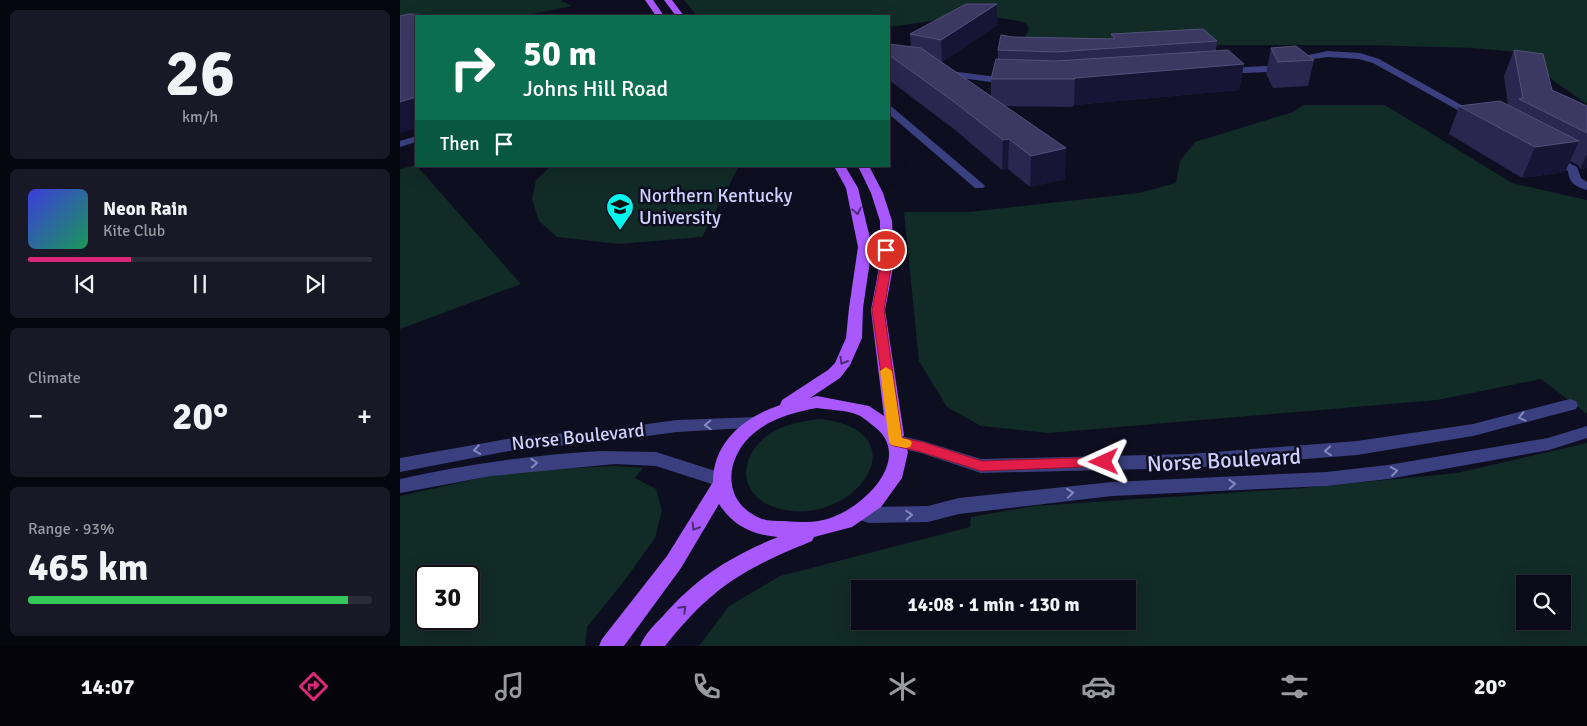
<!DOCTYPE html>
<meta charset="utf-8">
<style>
:root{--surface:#0a0a19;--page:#181826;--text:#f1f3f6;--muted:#999aa2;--line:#2a2b38;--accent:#db2777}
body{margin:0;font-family:Signika,sans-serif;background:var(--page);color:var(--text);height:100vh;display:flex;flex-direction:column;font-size:19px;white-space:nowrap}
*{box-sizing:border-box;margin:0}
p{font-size:16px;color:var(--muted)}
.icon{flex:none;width:28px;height:28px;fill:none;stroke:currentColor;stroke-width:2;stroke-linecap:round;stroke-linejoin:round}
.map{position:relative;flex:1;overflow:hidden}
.side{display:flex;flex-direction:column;gap:10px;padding:10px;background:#06060e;width:400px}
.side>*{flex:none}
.guide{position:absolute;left:15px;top:15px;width:475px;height:152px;border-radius:0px;box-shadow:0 5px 20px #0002,0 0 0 1px var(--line);background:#0b6e4f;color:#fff;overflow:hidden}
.fabs{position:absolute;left:1116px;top:575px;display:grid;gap:10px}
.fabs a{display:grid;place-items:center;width:55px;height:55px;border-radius:0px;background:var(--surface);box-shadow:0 5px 20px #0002,0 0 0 1px var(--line);font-size:25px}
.speed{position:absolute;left:15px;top:565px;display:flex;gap:10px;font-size:25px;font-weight:700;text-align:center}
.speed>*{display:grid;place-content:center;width:65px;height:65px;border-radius:50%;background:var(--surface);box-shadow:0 5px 20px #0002,0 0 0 1px var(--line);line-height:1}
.speed .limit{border:2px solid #111;border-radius:8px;background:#fff;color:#111}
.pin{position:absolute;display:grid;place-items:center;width:42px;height:42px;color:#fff;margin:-21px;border:2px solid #fff;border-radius:50%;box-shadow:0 1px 5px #0007}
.me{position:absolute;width:55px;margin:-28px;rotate:269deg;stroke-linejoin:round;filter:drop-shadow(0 0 4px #0008)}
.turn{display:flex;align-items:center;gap:18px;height:105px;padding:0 25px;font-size:22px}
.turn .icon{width:65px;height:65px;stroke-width:2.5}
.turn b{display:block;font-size:35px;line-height:42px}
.then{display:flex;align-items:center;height:48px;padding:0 25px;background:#0003;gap:10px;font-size:19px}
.big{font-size:38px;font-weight:700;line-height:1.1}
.side .tile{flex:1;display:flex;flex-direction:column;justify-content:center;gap:8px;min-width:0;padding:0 18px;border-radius:8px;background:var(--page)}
.side .dial{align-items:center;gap:0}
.dial b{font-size:65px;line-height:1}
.song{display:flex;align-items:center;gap:15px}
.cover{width:60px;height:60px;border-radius:8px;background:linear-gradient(135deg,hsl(240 70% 55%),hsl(150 70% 35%))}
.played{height:5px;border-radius:2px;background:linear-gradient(90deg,var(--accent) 30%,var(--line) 30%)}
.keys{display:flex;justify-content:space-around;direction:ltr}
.heat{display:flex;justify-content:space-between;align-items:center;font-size:28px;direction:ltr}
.charge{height:8px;border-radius:4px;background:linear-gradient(90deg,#34c759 93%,var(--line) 0)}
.trip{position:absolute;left:451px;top:580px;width:285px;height:50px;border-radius:0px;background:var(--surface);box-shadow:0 5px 20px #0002,0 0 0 1px var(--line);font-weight:700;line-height:50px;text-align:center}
.dock{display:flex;height:80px;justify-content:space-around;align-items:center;background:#04040a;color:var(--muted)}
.dock .icon{width:35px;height:35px}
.dock .current{color:var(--accent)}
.dock b{font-size:22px;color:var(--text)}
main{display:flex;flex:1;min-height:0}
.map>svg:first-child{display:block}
.green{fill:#112b26;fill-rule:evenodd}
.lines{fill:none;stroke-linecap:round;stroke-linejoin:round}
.minor{fill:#3a407f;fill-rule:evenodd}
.major{fill:#a858fc;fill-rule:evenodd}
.wall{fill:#29274f}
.shaded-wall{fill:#171535}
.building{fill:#3b3962;stroke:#52517a}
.oneway{stroke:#4c2c79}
.oneway2{stroke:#8488be}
.route{fill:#e11d48;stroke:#92132f}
.slow{fill:#f59e0b}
.labels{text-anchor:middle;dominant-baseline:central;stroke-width:5;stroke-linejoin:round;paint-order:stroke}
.poi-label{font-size:19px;fill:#cfd0fe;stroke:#0e0e21;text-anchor:start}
.street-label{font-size:19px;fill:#cfd0fe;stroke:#0e0e21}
.near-street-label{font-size:22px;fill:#cfd0fe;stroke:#0e0e21}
</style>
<main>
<section class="side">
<div class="tile dial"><b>26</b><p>km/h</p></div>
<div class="tile">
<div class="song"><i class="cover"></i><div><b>Neon Rain</b><p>Kite Club</p></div></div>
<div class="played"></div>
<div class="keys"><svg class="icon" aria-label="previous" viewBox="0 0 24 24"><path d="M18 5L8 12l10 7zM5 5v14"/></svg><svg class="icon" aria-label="pause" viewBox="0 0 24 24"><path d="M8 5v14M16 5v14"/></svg><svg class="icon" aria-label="next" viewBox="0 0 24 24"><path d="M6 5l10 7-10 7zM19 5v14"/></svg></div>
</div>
<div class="tile"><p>Climate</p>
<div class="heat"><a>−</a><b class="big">20°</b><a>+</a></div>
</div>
<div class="tile"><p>Range · 93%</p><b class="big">465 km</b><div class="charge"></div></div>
</section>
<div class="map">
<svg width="1187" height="646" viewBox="0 0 1187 646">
<rect width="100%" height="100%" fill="#0e0e21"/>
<!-- green -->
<g class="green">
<polygon points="0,0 163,0 161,1 172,6 123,16 16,16 0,38"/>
<path d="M284 0H1187V104L1155 82 1136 64 1146 63 1134 57 1117 52 1073 48 966 45H815L624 40 629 28 626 23C581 10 535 21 489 27V16H297Z"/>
<polygon points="904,105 985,105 1112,183 1187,200 1187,414 1141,379 1037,400 648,433 581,426 547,407 519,361 504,212 569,212 739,193 776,183 780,161 795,142 893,112"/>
<polygon points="16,165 121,284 0,329 0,169"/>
<polygon points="151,166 339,166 302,237 219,244 157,237 139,221 132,199 136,180"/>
<path d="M421 419C525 432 452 531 377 508 340 497 337 462 364 438 380 425 401 421 421 419Z"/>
<path d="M1187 443V646H299L329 606 380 576 570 527 571 517 634 506 903 488 1057 473ZM1125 584H1162V621H1125ZM460 589H728V621H460Z"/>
<path d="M216 466 243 468 235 478 256 489 262 510 255 538 222 584 187 627 185 646H0V496L112 471ZM26 576H69V619H26Z"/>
</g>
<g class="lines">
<!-- minor -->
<g class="minor">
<polygon points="928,51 960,53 979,59 1081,116 1080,118 1072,118 973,63 959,59 928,57 913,59 887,71 824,74 820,71 824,68 885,65 908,55"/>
<polygon points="543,70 612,79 617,82 612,85 540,75 539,73"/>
<polygon points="489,106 492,107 583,184 585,186 583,188 575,188 489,114"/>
<polygon points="16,136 16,142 0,147 0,141"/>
<path d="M1151 154 1177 167 1181 178 1187 182V190C1176 187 1169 183 1168 171L1147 159 1146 157Z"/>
<polygon points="1170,399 1176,401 1178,405 1176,409 1073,436 957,455 789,468 581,473 521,453 490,446 487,441 490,436 496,435 523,441 581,459 789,454 957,441 1073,424"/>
<polygon points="357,417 363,419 366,423 363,427 277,432 203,442 119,449 0,472 0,458 119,437 203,430 277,420"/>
<polygon points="1187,426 1187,438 1149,450 988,479 926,486 712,496 559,514 528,522 469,523 454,518 451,513 454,508 461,505 469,507 528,506 559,498 712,482 926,472 988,465 1148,438"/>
<path d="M201 451 256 452 328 475 330 480 328 485 321 487 256 466 215 464 91 476 0 493V479C66 464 133 455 201 451Z"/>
</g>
<!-- major -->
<g class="major">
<polygon points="245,0 253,0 264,16 256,16"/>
<polygon points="264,0 272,0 284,16 276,16"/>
<path d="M434 166H445L458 188 472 247 463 308 462 338 450 365 440 378 410 398 417 396 469 406 484 416 471 310 480 262V221L471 193 458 166H469L483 193 492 221 494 262 485 310 504 435 502 438 508 452 502 478 481 507 452 527 414 537 412 541C343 569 312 587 265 646H240C245 634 254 625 263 616 297 577 331 556 378 537 353 535 333 526 319 504L281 568 224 646H199L202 639 267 556 313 482C313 442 344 417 380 405L382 400 428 370 435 363 446 338 449 308 458 247 446 188ZM417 408C430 410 446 410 458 415 463 417 467 421 471 424 513 453 473 498 440 514 423 523 403 523 384 521 377 521 369 521 362 519 321 503 324 458 354 433 372 418 395 412 417 408Z"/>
</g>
</g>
<!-- wall -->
<g class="wall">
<polygon points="597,4 597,25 542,62 591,97 591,79 598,59 598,50 613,37 711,39 711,34 817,41 816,51 844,64 839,90 674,105 673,107 605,106 665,179 630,187 608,169 602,170 554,129 489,80 489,44 511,47 510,34"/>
<polygon points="871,48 914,60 908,86 873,88 866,74"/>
<polygon points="1114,50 1152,90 1187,106 1187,168 1180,169 1178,165 1170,161 1165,172 1122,178 1049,134 1059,106 1108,105 1104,76"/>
</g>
<!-- shaded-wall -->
<g class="shaded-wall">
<polygon points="597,4 597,25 542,62 541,40"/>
<polygon points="844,64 839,90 674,105 675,78"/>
<polygon points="16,97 16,129 0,133 0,102"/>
<polygon points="609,139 608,169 602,170 603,140"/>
<polygon points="1179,141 1165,172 1122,178 1135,147"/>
<polygon points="666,148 665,179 630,187 631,156"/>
<polygon points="1187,154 1187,168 1180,169"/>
</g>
<!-- building -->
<g class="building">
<polygon points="566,4 597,4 541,40 510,34"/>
<polygon points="8,14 69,16 16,16 16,97 0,102 0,16"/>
<polygon points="803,29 817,41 656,52 598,50 601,35 613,37 715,39 711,34"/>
<polygon points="489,44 521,48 666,148 631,156 609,139 603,140 553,101 489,55"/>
<polygon points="896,46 914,60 878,62 871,48"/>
<polygon points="828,50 844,64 675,78 675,79 591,79 596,59 656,61"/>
<polygon points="1114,50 1143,54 1152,90 1187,106 1187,133 1119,99 1123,98"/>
<polygon points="1100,101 1179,141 1135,147 1059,106"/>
</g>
<!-- one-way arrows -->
<defs><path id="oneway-chevron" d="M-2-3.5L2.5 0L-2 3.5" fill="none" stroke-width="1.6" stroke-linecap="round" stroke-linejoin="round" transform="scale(1.25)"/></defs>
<g class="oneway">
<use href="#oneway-chevron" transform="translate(457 211) rotate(78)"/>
<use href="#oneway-chevron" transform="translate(443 361) rotate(120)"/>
<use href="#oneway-chevron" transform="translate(295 527) rotate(122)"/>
<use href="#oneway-chevron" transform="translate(283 609) rotate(-45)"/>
</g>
<g class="oneway2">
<use href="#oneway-chevron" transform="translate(1122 417) rotate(166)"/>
<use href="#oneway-chevron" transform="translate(308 425) rotate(178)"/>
<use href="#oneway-chevron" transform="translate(77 450) rotate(171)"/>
<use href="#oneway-chevron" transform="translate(928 451) rotate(175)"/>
<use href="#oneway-chevron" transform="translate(134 463) rotate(-4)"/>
<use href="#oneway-chevron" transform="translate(994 471) rotate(-8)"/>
<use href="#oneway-chevron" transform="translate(832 484) rotate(-3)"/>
<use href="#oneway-chevron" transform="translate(670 493) rotate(-6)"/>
<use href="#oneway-chevron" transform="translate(509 515) rotate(-3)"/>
</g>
<!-- route -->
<polygon class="route" points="486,246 491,250 492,262 484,310 502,438 523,442 582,461 704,457 709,458 711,462 709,466 581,471 521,452 491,445 472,310 481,262 481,250"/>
<!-- slow -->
<polygon class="slow" points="486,367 492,371 502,438 510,440 512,443 510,447 506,448 491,445 489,441 480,371"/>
<!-- icons -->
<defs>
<symbol id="university-pin" viewBox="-11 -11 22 30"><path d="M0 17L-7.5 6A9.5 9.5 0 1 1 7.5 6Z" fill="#05f4eb" stroke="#0e0e21"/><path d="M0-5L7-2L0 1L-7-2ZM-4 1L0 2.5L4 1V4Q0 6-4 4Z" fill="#111"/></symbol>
</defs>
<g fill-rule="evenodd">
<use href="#university-pin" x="204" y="191" width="32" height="43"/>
</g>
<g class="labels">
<!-- poi labels -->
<g class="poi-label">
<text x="239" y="196">Northern Kentucky<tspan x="239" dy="22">University</tspan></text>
</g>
<!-- street labels -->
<g class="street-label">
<text transform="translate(178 437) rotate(-6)">Norse Boulevard</text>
</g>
<!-- near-street labels -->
<g class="near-street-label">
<text transform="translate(824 460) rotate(-3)">Norse Boulevard</text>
</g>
</g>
</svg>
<div class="fabs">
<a><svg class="icon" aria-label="search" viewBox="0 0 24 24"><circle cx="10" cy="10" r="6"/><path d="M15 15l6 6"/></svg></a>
</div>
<div class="speed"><div class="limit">30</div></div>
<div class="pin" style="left:486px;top:250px;background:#d93025"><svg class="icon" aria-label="arrive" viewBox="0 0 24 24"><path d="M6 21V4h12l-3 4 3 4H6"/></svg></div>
<svg class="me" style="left:704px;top:462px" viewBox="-20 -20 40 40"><path d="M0-17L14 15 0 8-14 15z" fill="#e11d48" stroke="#fff" stroke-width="4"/></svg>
<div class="trip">14:08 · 1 min · 130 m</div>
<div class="guide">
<div class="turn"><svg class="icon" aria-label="right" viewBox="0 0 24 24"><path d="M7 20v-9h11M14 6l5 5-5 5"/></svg><div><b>50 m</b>Johns Hill Road</div></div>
<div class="then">Then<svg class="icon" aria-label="arrive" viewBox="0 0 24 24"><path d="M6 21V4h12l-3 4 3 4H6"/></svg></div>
</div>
</div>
</main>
<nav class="dock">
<b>14:07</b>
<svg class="icon current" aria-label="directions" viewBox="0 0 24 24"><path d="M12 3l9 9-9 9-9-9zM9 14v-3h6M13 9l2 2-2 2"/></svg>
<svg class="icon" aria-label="music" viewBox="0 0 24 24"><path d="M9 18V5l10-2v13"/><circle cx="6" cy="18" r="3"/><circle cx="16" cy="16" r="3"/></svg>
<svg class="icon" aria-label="phone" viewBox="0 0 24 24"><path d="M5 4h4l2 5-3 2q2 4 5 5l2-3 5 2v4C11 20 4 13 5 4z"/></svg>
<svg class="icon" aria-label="climate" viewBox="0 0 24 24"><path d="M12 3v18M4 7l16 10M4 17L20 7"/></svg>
<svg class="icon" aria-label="car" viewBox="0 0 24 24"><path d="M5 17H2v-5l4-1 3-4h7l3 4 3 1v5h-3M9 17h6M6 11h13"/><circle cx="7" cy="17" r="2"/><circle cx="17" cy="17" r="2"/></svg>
<svg class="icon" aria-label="filters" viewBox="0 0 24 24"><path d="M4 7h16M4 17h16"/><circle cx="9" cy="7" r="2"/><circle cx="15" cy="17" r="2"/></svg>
<b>20°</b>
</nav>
